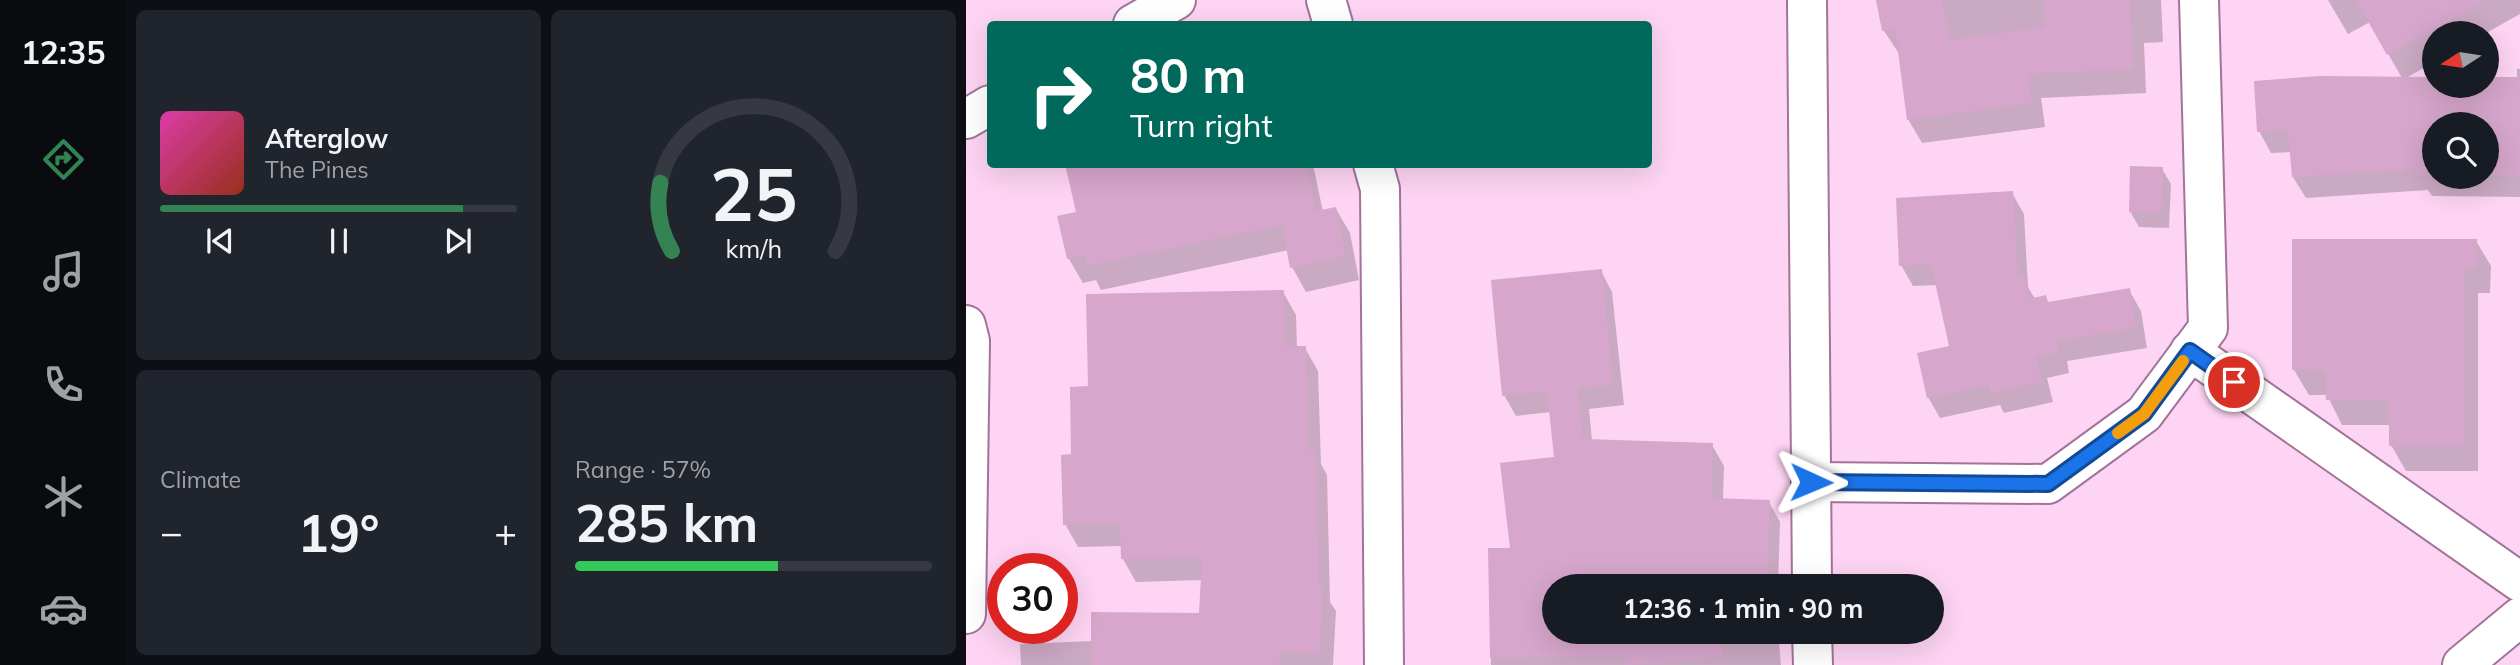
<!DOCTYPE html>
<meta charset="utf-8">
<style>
:root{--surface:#171b24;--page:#20242c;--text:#f1f3f6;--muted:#9ea1a6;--line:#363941;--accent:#338353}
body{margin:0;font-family:Mulish,sans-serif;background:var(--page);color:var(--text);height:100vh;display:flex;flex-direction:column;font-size:26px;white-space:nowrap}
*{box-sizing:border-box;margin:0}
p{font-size:23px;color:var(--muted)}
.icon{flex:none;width:38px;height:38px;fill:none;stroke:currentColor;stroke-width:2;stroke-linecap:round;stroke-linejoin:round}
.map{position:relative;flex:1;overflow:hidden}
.sheet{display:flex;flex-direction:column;gap:10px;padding:10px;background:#0d0f14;width:840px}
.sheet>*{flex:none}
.top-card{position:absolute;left:21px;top:21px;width:665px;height:147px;border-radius:7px;box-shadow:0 7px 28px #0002;background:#00695c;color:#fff;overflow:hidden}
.needle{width:46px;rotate:258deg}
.buttons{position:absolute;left:1456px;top:21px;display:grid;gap:14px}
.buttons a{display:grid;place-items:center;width:77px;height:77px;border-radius:50%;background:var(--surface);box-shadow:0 7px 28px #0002;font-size:35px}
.speed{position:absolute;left:21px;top:553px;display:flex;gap:14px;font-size:35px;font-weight:700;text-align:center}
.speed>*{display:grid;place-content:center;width:91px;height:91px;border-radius:50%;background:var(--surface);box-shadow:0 7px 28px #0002;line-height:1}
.speed .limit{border:10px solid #d22;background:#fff;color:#111}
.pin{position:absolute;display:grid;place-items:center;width:60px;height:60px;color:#fff;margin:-30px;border:4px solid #fff;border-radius:50%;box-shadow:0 2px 7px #0007}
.me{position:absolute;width:77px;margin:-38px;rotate:91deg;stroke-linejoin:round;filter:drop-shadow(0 0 5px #0008)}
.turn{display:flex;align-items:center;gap:24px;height:147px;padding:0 28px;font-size:32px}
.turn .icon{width:91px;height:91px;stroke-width:2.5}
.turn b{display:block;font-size:49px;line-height:60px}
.big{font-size:52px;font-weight:700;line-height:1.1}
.sheet .tile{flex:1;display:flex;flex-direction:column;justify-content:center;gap:10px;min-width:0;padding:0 24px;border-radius:10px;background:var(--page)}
.sheet .dial{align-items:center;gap:0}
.dial svg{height:182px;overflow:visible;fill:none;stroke:var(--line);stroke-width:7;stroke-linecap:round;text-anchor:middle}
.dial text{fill:var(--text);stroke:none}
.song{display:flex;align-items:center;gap:21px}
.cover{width:84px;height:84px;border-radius:10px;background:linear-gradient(135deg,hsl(320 70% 55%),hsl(10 70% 35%))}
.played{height:7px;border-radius:4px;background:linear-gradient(90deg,var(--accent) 85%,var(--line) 85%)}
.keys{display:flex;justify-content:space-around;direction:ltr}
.heat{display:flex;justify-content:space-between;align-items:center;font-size:38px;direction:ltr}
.charge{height:10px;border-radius:5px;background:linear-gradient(90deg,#34c759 57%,var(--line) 0)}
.sheet .tiles{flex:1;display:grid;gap:10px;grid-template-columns:repeat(2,1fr)}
.trip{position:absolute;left:576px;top:574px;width:402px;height:70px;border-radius:35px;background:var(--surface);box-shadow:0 7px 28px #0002;font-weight:700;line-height:70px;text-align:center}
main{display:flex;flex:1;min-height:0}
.dock{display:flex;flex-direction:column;width:126px;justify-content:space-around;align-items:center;background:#090b0e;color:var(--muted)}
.dock .icon{width:49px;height:49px}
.dock .current{color:var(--accent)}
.dock b{font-size:32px;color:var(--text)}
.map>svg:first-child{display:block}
.shadow{fill:#0003;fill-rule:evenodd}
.building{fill:#d6a6cc}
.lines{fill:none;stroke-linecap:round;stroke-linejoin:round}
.street-casing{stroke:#a27498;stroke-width:42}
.street{stroke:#fff;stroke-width:38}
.route-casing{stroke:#114b97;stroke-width:18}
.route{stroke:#1a73e8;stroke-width:12}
.slow{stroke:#f59e0b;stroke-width:12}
</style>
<main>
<nav class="dock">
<b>12:35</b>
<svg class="icon current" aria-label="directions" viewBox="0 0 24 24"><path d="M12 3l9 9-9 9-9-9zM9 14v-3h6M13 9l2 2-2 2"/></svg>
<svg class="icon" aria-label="music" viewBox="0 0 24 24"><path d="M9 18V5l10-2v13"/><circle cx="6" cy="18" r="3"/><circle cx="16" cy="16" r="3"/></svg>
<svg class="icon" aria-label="phone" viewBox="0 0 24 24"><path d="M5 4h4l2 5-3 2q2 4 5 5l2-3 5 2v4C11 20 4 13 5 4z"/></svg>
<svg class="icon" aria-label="climate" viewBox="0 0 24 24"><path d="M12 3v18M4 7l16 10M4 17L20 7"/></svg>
<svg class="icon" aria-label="car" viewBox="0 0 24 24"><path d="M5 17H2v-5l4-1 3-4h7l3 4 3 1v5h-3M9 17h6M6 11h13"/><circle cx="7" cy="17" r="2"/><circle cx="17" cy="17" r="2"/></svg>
</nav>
<section class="sheet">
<div class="tiles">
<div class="tile">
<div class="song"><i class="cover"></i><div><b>Afterglow</b><p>The Pines</p></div></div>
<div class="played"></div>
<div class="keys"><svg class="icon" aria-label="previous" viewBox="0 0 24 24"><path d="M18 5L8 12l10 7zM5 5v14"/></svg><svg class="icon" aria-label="pause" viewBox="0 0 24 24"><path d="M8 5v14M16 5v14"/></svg><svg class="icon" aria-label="next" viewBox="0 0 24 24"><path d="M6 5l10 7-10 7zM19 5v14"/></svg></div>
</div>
<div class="tile dial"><svg viewBox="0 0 100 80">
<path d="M14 69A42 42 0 1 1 86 69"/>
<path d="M14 69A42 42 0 0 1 9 39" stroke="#338353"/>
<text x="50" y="56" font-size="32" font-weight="700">25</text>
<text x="50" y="72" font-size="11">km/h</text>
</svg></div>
<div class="tile"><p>Climate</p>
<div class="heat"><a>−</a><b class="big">19°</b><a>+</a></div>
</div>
<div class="tile"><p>Range · 57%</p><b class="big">285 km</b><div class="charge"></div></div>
</div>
</section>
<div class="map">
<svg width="1554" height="665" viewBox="0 0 1554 665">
<rect width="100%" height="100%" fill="#fdd4f3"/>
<!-- shadow -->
<g class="shadow">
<polygon points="914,0 1195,0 1197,42 1178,43 1180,93 1075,98 1079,127 956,143 942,119 934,55 918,31"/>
<path d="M1362 0H1554V14L1520 33H1468V62L1440 78 1468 79V86H1521V79H1551V69H1554V197L1466 196 1462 190 1340 198 1327 177 1326 152 1305 153 1293 131 1436 78 1404 22 1382 34ZM1468 124H1521V177H1468Z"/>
<polygon points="101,164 347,164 357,212 370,209 384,233 393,280 340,292 326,267 323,250 135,290 130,280 117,283 103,259 93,218 113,213"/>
<polygon points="1196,169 1205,184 1203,228 1173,227 1164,211"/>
<polygon points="1046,193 1058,214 1062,287 1069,299 1079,297 1083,303 1163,290 1175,311 1181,348 1101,361 1103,373 1081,378 1087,402 1038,413 1034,405 974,418 962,397 985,348 971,285 947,286 935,265"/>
<polygon points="1510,241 1525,266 1524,293 1512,293 1512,471 1440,471 1425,445 1425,425 1376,425 1361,395 1343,395 1328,370"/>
<polygon points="635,271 646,292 658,405 623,409 626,441 746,445 758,466 757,500 803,502 814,522 812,586 588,586 588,632 812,632 815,665 525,665 524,550 546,550 589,459 585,412 550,416 538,395"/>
<polygon points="317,292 330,315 331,348 339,348 352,371 355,464 361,475 364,602 370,611 367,665 55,665 54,644 127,641 234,614 236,580 170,582 157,559 157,546 112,547 99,524 107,456 124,388"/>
</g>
<!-- building -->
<g class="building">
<polygon points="910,0 976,0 983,40 1079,27 1077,0 1164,0 1167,69 1062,74 1066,103 941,120 929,29 916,31"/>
<polygon points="1390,0 1519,0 1421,55"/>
<polygon points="1353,76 1468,77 1468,86 1521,86 1521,77 1554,77 1554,175 1521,175 1521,124 1468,124 1468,175 1451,175 1452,169 1326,177 1322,130 1291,132 1288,81"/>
<polygon points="99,164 340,164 350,211 370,207 380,256 324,268 316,225 120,266 119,255 101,259 91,216 110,212"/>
<polygon points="1164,166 1197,167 1195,213 1163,212"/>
<polygon points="1047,191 1052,278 1058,277 1063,299 1080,295 1082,302 1164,288 1170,328 1090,341 1093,352 1070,357 1076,382 1025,393 1023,385 961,398 951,353 983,346 965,264 933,266 930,198"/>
<polygon points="1326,239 1511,239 1510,268 1498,267 1499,446 1423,446 1423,400 1360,400 1359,370 1326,370"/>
<polygon points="636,269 647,385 612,388 617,439 747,443 746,498 804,500 801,577 750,575 751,586 588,586 588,632 755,632 757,657 669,665 659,665 658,656 524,658 522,548 544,548 534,463 588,457 581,391 536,396 525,280"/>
<polygon points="318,290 319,346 340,346 343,451 349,451 353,586 357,587 354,654 313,652 313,665 125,665 125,612 233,613 236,558 155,559 154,523 97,525 95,455 105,454 104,387 122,386 120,294"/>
</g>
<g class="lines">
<defs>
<g id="street">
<polyline points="360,0 367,24"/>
<polyline points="841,0 846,586"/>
<polyline points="167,24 210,0"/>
<polyline points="0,119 24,105"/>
<polyline points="407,164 414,189 418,665"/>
<polyline points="0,325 4,341 0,614"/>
<polyline points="1224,351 1554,582"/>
<polyline points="845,482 1082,484 1178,414 1242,328 1233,0"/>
<polyline points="846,632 847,665"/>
<polyline points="1496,665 1554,617"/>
</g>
</defs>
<!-- street casing -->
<use href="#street" class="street-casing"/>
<!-- street -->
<use href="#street" class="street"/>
</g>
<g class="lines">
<defs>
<polyline id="route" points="845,482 1082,484 1178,414 1224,351 1268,382"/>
</defs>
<!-- route casing -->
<use href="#route" class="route-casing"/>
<!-- route -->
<use href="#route" class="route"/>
<!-- slow -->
<polyline class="slow" points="1152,433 1178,414 1217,361"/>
</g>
</svg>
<div class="buttons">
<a><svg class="needle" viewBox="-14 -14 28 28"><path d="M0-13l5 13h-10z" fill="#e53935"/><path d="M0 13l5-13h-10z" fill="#9ea1a6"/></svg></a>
<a><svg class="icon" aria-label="search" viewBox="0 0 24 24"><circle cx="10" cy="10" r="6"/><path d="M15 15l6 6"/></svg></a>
</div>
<div class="speed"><div class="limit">30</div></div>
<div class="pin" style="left:1268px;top:382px;background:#d93025"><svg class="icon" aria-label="arrive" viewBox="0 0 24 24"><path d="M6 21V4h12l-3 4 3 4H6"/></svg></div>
<svg class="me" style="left:845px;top:482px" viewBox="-20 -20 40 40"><path d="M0-17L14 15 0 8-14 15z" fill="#1a73e8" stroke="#fff" stroke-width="4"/></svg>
<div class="trip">12:36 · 1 min · 90 m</div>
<div class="top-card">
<div class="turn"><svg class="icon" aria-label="right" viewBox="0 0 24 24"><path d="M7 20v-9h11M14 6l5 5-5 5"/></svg><div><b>80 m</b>Turn right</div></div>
</div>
</div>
</main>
